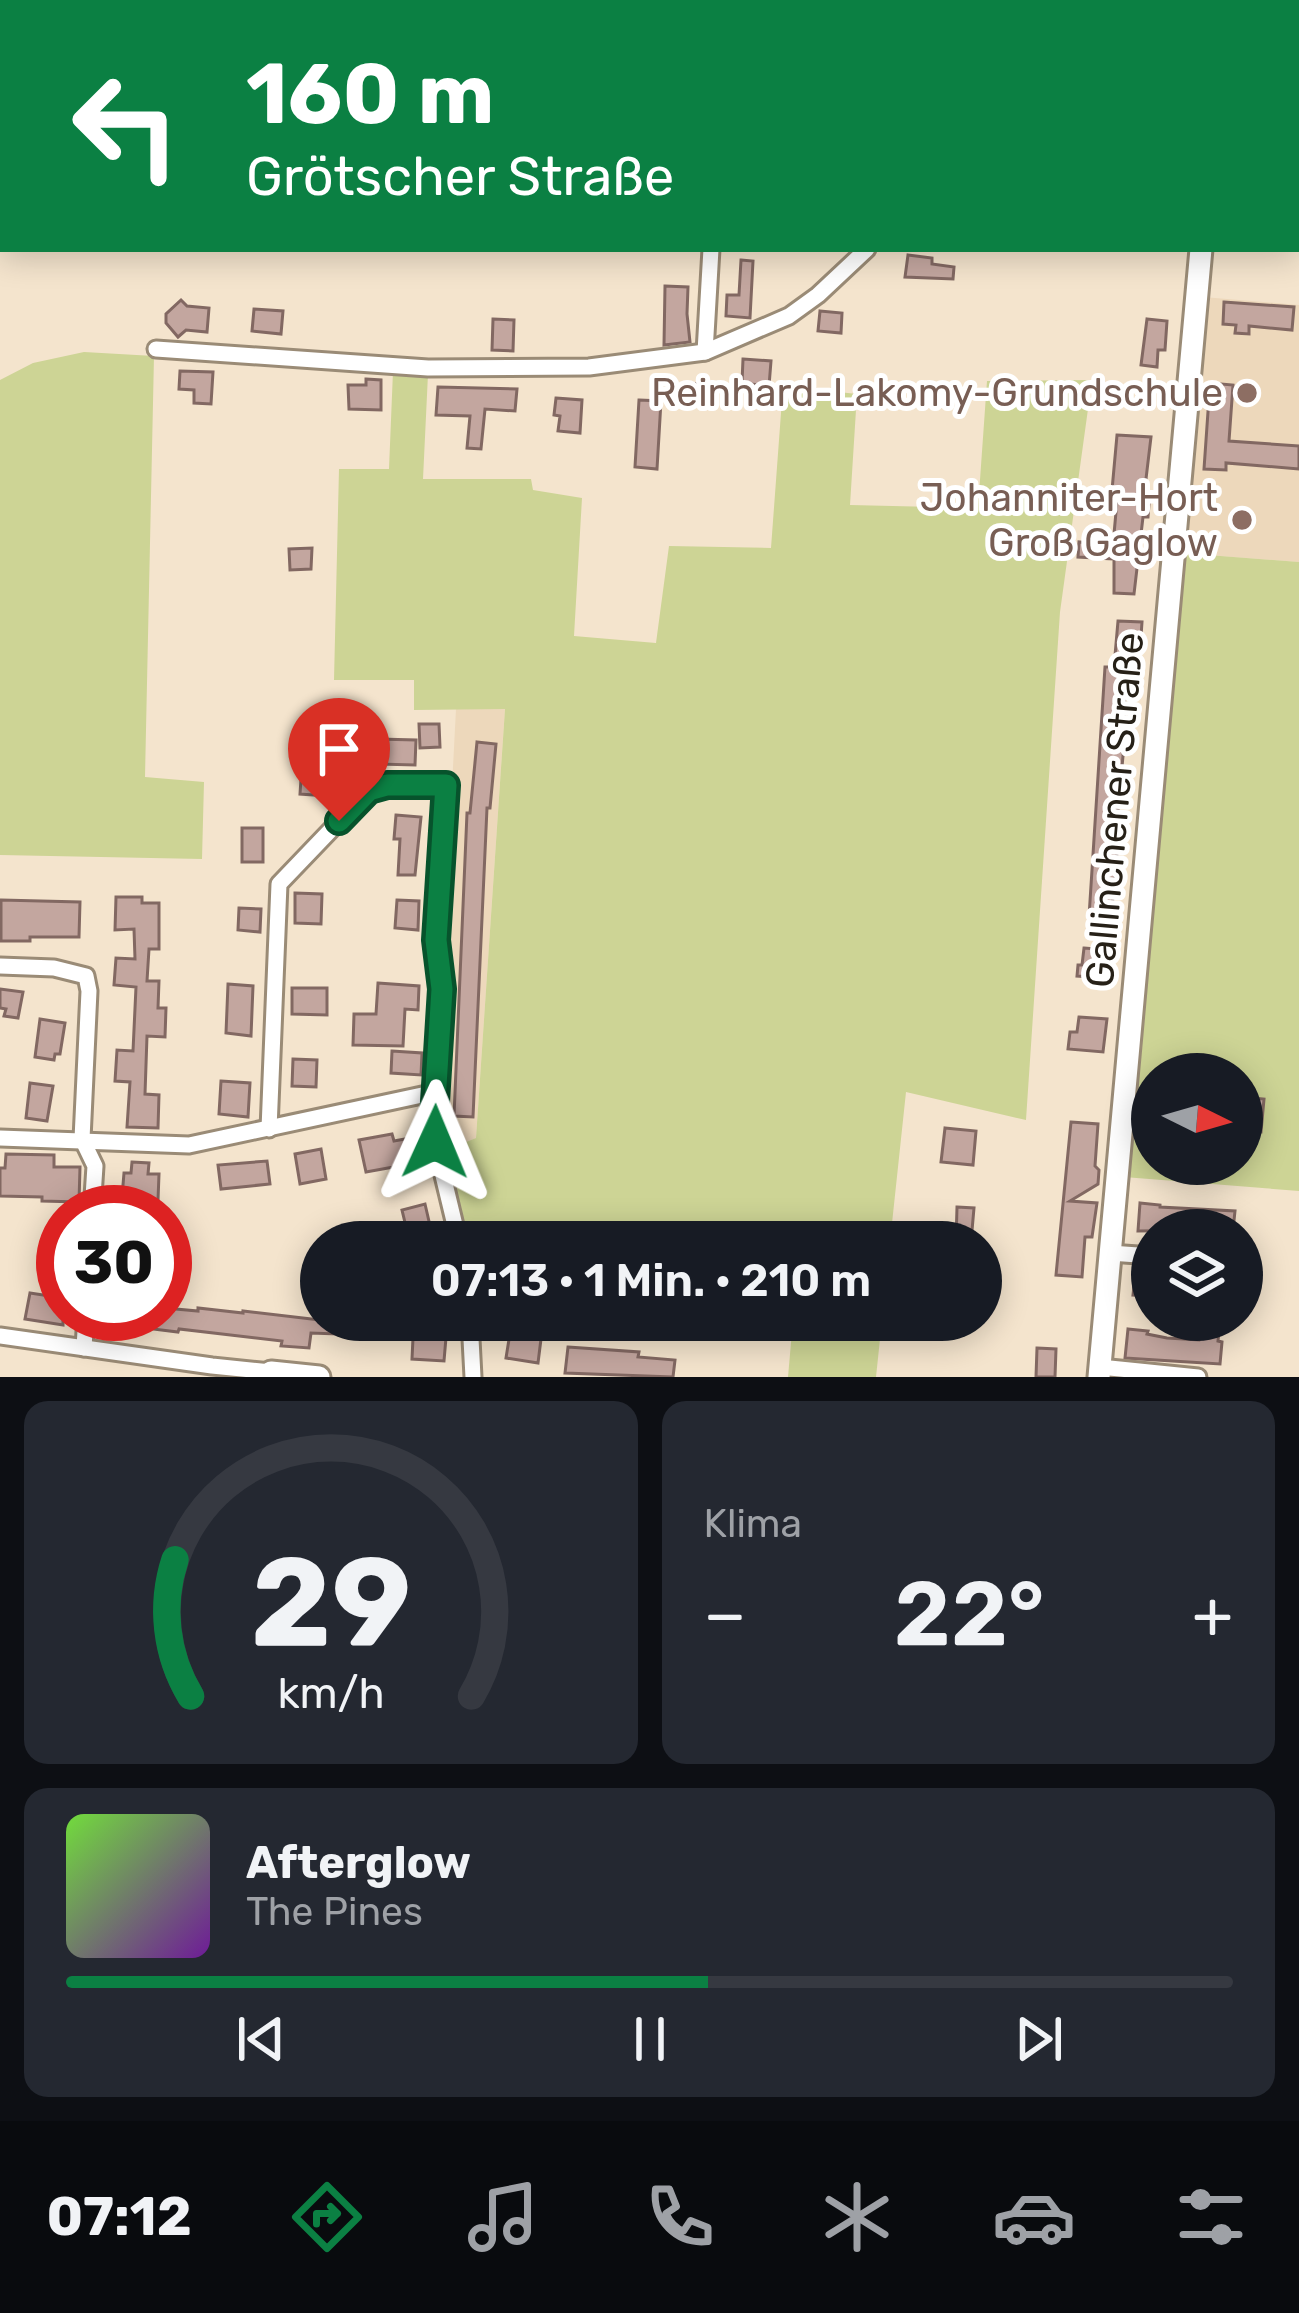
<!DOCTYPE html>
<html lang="de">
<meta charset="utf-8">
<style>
:root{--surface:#171b24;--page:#242831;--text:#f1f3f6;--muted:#9ea1a6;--line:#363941;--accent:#0b8043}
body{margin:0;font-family:Rubik,sans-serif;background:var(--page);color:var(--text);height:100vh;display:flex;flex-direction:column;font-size:45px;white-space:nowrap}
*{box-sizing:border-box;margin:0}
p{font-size:39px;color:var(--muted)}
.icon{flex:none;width:66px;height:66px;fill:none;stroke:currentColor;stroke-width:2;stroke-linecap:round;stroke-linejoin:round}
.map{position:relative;height:1377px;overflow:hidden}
.details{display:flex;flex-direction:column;gap:24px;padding:24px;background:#0d0f14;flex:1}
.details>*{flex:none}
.banner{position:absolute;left:0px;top:0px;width:1299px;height:252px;box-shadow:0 6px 30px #0003;background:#0b8043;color:#fff;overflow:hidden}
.needle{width:78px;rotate:95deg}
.controls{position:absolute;left:1131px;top:1053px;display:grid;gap:24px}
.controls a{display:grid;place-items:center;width:132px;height:132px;border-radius:50%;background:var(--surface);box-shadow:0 6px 30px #0003;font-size:60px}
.speed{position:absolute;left:36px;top:1185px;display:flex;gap:24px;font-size:60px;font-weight:700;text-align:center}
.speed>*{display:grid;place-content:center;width:156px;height:156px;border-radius:50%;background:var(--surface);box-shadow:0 6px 30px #0003;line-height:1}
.speed .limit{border:18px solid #d22;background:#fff;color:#111}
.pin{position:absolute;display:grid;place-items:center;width:102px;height:102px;color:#fff;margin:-123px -51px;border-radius:50% 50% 50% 0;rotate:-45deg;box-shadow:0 0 12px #0007}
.pin .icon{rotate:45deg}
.me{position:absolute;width:132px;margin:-66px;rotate:1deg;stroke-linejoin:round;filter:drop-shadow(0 0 9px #0008)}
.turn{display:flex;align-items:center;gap:42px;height:252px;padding:0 48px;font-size:54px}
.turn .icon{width:156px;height:156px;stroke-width:2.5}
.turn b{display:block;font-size:84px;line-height:102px}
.big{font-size:90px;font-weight:600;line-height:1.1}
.details .card{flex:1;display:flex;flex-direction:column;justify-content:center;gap:18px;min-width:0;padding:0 42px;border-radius:24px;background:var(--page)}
.details .dial{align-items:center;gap:0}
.dial svg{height:312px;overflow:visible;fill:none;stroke:var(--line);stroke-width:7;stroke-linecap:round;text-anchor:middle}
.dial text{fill:var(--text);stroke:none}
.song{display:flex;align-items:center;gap:36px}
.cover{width:144px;height:144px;border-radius:18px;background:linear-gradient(135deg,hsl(100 70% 55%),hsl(280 70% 35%))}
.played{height:12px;border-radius:6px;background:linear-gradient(90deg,var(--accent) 55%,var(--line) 55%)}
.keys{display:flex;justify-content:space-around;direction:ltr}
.heat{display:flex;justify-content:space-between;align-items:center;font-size:66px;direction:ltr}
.details .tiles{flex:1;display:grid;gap:24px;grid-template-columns:1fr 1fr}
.card:last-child{grid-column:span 2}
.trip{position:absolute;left:300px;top:1221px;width:702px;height:120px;border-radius:60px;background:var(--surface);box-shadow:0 6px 30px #0003;font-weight:600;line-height:120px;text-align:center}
.tab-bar{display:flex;height:192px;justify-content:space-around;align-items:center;background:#090b0e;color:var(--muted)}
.tab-bar .icon{width:84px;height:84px}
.tab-bar .active{color:var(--accent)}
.tab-bar b{font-size:54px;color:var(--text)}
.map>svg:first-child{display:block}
.built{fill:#edd8bb}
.green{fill:#cdd495;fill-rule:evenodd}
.building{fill:#c3a69f;stroke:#826862;stroke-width:3}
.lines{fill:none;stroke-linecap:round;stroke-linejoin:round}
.street-casing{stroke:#9a8b76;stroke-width:21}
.secondary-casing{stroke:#9a8b76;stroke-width:27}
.street{stroke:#fff;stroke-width:15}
.secondary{stroke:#fff;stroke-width:21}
.route-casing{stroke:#07532c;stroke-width:30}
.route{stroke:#0b8043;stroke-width:21}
.education-dot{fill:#8d6e63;stroke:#fff;stroke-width:4.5}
.labels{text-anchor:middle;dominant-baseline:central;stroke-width:10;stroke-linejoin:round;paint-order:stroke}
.education-label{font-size:39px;fill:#785e54;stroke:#fff;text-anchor:end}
.street-label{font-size:39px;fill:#262017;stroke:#fff}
</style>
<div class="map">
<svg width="1299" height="1377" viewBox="0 0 1299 1377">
<rect width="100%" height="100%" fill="#f4e4cd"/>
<!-- built -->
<g class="built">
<polygon points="1203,297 1299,305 1299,562 1182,553"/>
<polygon points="505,708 476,1138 446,1150 442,1116 449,988 444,942 456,709"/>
</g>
<!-- green -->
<g class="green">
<polygon points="84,352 154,356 145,777 204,782 202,859 0,855 0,380 33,363"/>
<polygon points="393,371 428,374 423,479 531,479 533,490 582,498 574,636 656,643 669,546 771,548 783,386 857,394 850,505 978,508 987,381 1092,380 1060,612 1026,1120 906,1092 890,1242 468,1242 446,1150 476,1138 505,709 414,710 414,680 334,680 339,469 389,469"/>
<path d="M1182 553 1299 562V1191L1124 1177ZM1152 1074H1242V1164H1152Z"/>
<polygon points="793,1320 882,1320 876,1377 788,1377"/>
</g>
<!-- building -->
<g class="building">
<polygon points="908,255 932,258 932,264 954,267 953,279 905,277"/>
<polygon points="741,260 753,261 750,318 726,316 727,295 739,295"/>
<polygon points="665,286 688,287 687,314 690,342 664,345"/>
<polygon points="181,300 187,306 209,308 207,332 186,330 178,337 166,323 166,314"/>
<polygon points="1224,302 1294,307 1292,330 1249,326 1249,334 1235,333 1236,325 1223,324"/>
<polygon points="254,309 283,311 281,334 252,331"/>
<polygon points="820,311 842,313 841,333 818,331"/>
<polygon points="493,319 514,320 513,351 492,350"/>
<polygon points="1147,319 1167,321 1165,350 1158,350 1157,367 1141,365"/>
<polygon points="743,359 771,361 769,386 742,383"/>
<polygon points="180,371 213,372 211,404 194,403 194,390 179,389"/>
<polygon points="366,379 381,380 381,410 349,409 348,385 366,385"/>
<polygon points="687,383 715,385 714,407 686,405"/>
<polygon points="1210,383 1233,385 1229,441 1299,446 1299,469 1226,463 1226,470 1204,469"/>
<polygon points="438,387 517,389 515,411 485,409 481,449 467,448 470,416 436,415"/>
<polygon points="556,398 582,400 580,433 558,431 560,416 554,415"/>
<polygon points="639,400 661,401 657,469 635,467"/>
<polygon points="1117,435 1151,437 1143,504 1149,504 1148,517 1143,517 1134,594 1114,593 1114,559 1078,557 1079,542 1113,545 1117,501 1111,501"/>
<polygon points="312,548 311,569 290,570 289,549"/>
<polygon points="1118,621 1142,622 1137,694 1125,693 1123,756 1115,843 1118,843 1111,919 1089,917 1105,667 1114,667"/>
<polygon points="419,724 439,724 440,747 420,748"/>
<polygon points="349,727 378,727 378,739 416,740 415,765 378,764 378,773 362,773 362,753 350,753"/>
<polygon points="477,742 496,744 490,808 487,808 473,1117 454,1116 467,813 470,813"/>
<polygon points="302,764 329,766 327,796 300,794"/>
<polygon points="396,815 421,817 415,875 398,875 400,839 394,839"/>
<rect x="242" y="828" width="21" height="34"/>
<polygon points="295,893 322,894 321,924 295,923"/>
<polygon points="116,897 142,897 142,903 159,903 159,949 149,949 147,981 159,981 158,1008 166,1008 165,1037 147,1036 145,1094 159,1095 158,1128 127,1127 130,1082 115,1081 117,1050 133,1051 136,987 114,985 116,958 135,959 134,929 115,930"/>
<polygon points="1,900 80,902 79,937 30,937 30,941 1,941"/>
<polygon points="397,900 419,901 418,930 395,928"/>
<polygon points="239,908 261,909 260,932 238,930"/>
<polygon points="1084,948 1109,950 1106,978 1077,976 1078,965 1082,965"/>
<polygon points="378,983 419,986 418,1010 405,1009 403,1046 353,1045 354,1014 376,1014"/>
<polygon points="228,984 253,986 251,1036 226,1033"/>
<polygon points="292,988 327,988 327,1015 292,1014"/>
<polygon points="0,989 23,992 18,1018 4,1016 6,1009 0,1008"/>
<polygon points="1079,1017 1107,1019 1103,1052 1068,1049 1070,1032 1077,1032"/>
<polygon points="40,1019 65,1023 60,1054 55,1054 54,1060 35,1057"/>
<polygon points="392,1051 422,1053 421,1075 391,1073"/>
<polygon points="293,1059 317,1060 316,1087 292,1086"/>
<polygon points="221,1081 250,1083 248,1117 219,1114"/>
<polygon points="30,1083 53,1086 47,1121 26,1118"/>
<polygon points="1242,1097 1264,1099 1261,1132 1242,1131"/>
<polygon points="1071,1122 1098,1124 1095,1166 1099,1170 1098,1184 1070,1201 1097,1203 1092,1237 1085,1237 1082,1277 1056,1275"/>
<polygon points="945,1128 976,1131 973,1165 941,1162"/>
<polygon points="392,1134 394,1141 421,1136 423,1153 398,1160 399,1166 366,1172 359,1140"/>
<polygon points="321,1149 326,1179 300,1184 295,1154"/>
<polygon points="6,1154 54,1155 54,1167 80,1167 79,1202 42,1201 42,1197 0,1196 0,1168 5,1168"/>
<polygon points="267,1161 270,1184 221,1189 218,1165"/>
<polygon points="132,1162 149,1163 148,1174 159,1174 158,1200 122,1197 124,1173 131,1173"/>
<polygon points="1140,1203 1160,1205 1160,1207 1235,1211 1233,1230 1138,1231"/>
<polygon points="425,1204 431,1230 408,1235 402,1210"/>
<polygon points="957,1207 974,1208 971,1242 956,1242"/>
<polygon points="1136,1267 1152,1268 1152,1296 1133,1295"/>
<polygon points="30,1293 63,1298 63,1325 25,1319"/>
<polygon points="165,1308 198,1311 198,1308 243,1313 243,1311 320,1320 366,1320 365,1335 311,1333 309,1348 281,1346 282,1341 179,1329 178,1332 153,1329 154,1314 165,1314"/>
<polygon points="422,1325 447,1326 444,1361 412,1359 413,1338 420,1337"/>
<polygon points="511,1327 542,1331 538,1363 506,1358"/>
<polygon points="1128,1329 1148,1331 1147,1334 1167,1338 1199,1340 1201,1330 1219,1331 1218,1341 1222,1342 1220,1364 1125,1358"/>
<polygon points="568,1347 639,1352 638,1357 675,1360 673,1377 565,1373"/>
<polygon points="1037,1348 1056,1349 1055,1377 1036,1377"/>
</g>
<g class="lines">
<defs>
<g id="street">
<polyline points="1281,0 1283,3"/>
<polyline points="723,3 723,0"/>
<polyline points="1296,29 1299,35"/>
<polyline points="1296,149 1299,150"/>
<polyline points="156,349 428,368 589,367 705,352 789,316 818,295 867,249"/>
<polyline points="705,352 711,249"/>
<polyline points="0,966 54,968 86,976 89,991 82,1139 95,1166 92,1212"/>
<polyline points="269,1129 279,884 369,790 387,785 446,785 436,940 442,989 434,1118 435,1142 459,1242"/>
<polyline points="0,1138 189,1145 436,1092"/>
<polyline points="1110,1253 1152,1256"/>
<polyline points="470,1320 473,1377"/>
<polyline points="0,1336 212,1366 271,1372"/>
<polyline points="84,1348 86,1314"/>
<polyline points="1100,1367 1198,1377"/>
</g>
<g id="secondary">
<polyline points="1245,3 1246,0"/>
<polyline points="270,1377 271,1372 319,1377"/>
<polyline points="1099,1377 1201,249"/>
</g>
</defs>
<!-- street casing -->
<use href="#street" class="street-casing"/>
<!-- secondary casing -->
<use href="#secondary" class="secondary-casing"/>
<!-- street -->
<use href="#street" class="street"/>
<!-- secondary -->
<use href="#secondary" class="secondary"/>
</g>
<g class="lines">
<defs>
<polyline id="route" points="339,821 369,790 387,785 446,785 436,940 442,989 434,1118 435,1142"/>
</defs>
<!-- route casing -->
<use href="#route" class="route-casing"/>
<!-- route -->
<use href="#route" class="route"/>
</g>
<!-- markers -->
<g class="education-dot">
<circle cx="1247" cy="393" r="12"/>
<circle cx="1242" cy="520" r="12"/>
</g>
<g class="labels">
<!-- education labels -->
<g class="education-label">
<text x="1223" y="393">Reinhard-Lakomy-Grundschule</text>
<text x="1218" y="498">Johanniter-Hort<tspan x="1218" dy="45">Groß Gaglow</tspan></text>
</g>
<!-- street labels -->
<g class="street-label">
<text transform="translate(1115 810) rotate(-85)">Gallinchener Straße</text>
</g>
</g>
</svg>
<div class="controls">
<a><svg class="needle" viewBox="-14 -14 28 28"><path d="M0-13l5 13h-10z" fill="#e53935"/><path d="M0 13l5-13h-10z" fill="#9ea1a6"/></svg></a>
<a><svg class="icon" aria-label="layers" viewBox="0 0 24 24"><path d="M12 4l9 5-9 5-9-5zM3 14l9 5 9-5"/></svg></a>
</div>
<div class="speed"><div class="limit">30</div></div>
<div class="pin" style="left:339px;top:821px;background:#d93025"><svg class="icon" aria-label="arrive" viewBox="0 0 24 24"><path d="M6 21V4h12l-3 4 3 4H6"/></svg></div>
<svg class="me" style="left:435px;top:1142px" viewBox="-20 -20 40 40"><path d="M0-17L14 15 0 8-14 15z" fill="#0b8043" stroke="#fff" stroke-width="4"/></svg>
<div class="trip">07:13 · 1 Min. · 210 m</div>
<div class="banner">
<div class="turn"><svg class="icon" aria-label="left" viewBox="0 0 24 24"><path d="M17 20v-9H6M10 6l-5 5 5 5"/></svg><div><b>160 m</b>Grötscher Straße</div></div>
</div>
</div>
<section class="details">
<div class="tiles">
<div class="card dial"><svg viewBox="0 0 100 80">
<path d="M14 69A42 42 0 1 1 86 69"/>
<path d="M14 69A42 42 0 0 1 10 34" stroke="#0b8043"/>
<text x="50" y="56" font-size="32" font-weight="700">29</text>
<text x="50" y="72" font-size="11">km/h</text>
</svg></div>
<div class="card"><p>Klima</p>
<div class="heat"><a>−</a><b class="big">22°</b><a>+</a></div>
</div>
<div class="card">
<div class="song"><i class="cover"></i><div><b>Afterglow</b><p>The Pines</p></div></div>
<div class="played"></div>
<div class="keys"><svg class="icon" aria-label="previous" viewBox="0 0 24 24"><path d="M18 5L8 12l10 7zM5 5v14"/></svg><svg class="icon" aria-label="pause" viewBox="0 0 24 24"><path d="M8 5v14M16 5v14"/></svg><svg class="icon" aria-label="next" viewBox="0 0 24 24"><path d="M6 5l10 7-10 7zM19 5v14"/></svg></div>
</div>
</div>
</section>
<nav class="tab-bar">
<b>07:12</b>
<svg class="icon active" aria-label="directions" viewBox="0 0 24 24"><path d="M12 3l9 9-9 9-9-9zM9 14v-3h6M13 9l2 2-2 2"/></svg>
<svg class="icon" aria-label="music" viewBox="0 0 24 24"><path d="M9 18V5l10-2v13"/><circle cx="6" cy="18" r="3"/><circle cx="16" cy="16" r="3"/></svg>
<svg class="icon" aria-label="phone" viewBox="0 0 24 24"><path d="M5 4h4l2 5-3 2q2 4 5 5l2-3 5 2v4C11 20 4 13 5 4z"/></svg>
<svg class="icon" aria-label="climate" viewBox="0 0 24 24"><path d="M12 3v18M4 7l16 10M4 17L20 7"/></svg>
<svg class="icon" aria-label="car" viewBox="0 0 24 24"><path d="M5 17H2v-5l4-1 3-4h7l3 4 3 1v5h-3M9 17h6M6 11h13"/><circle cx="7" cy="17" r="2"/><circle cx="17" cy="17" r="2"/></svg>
<svg class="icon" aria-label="filters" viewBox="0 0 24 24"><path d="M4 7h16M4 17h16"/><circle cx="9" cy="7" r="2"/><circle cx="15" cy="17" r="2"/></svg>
</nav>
